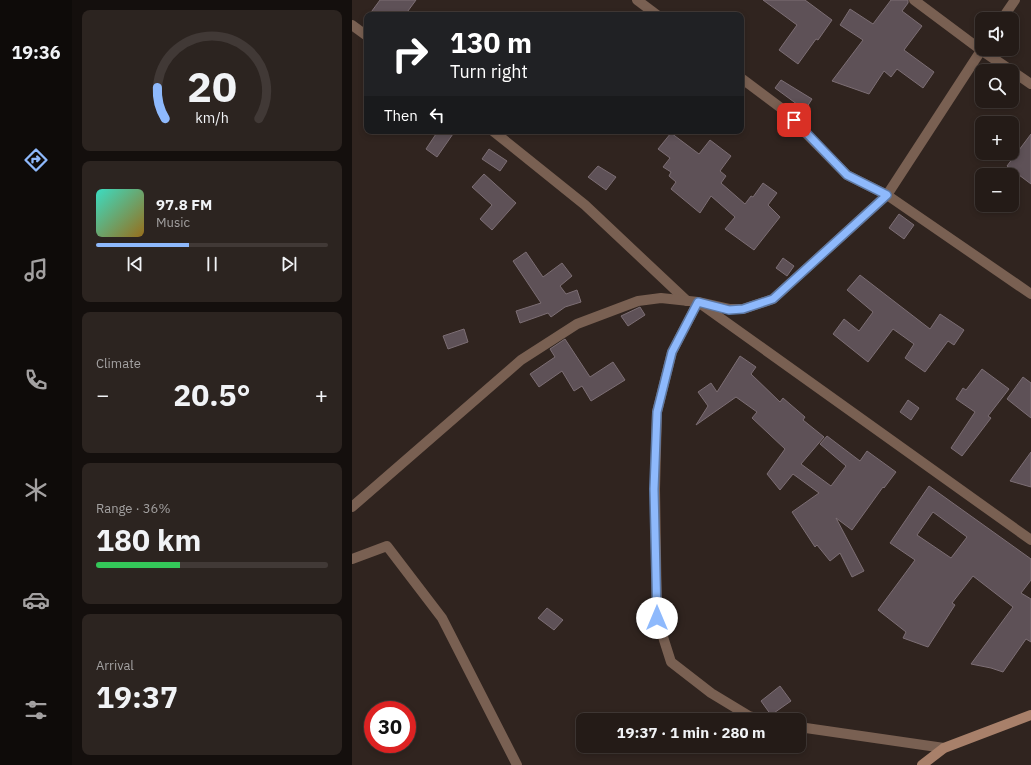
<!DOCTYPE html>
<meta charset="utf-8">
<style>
:root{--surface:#241b17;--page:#2c2420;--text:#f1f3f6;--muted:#a3a1a1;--line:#413936;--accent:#8eb9fc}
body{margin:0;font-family:"IBM Plex Sans",sans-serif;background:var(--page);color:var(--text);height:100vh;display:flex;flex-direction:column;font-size:15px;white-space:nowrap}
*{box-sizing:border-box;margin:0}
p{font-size:13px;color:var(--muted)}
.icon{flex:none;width:22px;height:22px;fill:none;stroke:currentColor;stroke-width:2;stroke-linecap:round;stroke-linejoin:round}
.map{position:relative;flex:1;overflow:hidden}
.side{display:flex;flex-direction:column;gap:10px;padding:10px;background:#140f0d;width:280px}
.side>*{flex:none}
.banner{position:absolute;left:12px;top:12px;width:380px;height:122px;border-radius:8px;box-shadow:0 2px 6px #0003,0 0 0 1px var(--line);background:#202124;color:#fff;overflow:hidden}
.tools{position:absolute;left:623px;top:12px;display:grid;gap:8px}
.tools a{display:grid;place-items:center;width:44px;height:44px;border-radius:8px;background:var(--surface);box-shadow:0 2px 6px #0003,0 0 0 1px var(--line);font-size:20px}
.speed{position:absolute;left:12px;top:701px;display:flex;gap:8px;font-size:20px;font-weight:700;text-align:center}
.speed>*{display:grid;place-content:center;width:52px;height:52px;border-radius:50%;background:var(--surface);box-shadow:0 2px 6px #0003,0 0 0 1px var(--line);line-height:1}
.speed .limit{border:6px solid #d22;background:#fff;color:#111}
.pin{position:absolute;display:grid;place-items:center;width:34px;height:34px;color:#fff;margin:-17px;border-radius:8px;box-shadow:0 2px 6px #0006}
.me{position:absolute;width:44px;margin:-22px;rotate:0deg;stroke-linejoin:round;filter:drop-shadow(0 0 3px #0008)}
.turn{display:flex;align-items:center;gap:14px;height:84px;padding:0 20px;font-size:18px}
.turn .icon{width:52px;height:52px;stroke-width:2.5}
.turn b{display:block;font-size:28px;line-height:34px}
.then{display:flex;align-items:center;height:38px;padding:0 20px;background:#0003;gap:8px;font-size:15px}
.big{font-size:30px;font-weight:800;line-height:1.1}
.side .widget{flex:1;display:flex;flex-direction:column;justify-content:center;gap:6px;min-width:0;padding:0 14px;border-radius:8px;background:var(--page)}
.side .dial{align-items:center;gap:0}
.dial svg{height:104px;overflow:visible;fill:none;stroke:var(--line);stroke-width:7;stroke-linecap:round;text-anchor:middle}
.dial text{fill:var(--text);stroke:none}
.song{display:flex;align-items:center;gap:12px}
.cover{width:48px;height:48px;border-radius:6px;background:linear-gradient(135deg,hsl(170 70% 55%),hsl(40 70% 35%))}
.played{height:4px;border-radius:2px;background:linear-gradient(90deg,var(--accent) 40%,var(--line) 40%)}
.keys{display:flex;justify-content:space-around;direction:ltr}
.heat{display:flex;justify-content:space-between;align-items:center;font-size:22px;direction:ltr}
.charge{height:6px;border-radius:3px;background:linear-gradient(90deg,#34c759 36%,var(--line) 0)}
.trip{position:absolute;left:224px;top:713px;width:230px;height:40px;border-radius:8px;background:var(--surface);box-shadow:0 2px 6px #0003,0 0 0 1px var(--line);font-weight:800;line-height:40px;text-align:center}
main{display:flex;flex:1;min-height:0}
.tab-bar{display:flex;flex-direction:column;width:72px;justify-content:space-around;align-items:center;background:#0e0b09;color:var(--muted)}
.tab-bar .icon{width:28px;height:28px}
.tab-bar .current{color:var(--accent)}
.tab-bar b{font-size:18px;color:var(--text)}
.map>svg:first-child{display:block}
.building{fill:#5e5157;stroke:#7c6e74;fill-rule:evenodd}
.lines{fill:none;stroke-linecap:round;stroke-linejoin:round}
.minor{stroke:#796052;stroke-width:10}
.secondary{stroke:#a8806a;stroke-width:10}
.route-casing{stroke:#5c78a4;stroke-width:10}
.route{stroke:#8eb9fc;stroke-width:7}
</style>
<main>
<nav class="tab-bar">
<b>19:36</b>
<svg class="icon current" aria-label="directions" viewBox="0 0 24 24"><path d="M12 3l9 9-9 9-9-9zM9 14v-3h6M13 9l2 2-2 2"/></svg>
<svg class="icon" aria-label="music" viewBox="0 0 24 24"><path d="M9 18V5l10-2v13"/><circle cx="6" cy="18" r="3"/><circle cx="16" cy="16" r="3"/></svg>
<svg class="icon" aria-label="phone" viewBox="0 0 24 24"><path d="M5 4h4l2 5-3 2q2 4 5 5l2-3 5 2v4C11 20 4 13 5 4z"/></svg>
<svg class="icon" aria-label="climate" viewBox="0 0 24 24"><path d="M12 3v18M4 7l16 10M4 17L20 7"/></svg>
<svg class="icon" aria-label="car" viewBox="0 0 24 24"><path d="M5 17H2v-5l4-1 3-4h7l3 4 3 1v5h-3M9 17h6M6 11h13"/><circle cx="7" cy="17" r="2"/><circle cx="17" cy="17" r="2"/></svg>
<svg class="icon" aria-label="filters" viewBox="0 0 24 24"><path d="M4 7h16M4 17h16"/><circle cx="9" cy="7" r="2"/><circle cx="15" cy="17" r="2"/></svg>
</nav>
<section class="side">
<div class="widget dial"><svg viewBox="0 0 100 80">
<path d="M14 69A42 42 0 1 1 86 69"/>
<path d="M14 69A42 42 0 0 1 8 45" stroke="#8eb9fc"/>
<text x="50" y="56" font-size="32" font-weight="700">20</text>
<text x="50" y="72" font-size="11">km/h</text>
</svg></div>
<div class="widget">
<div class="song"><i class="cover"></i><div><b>97.8 FM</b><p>Music</p></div></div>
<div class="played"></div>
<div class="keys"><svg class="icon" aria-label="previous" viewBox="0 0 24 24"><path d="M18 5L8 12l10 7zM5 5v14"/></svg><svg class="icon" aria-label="pause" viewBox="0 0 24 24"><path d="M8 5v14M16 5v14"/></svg><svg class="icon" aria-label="next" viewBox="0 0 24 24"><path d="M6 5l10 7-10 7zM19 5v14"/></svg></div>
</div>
<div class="widget"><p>Climate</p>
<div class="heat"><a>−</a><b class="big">20.5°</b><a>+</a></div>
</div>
<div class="widget"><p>Range · 36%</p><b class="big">180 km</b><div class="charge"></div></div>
<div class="widget"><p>Arrival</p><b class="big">19:37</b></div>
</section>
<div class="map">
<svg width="679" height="765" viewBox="0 0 679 765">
<rect width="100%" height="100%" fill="#30241f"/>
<!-- building -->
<g class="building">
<polygon points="28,0 64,0 53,15 17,15"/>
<polygon points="411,0 453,0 480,20 466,40 464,39 446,64 427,50 445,25"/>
<polygon points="539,0 556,0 556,3 550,11 570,26 552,50 582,72 571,88 545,69 539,77 532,71 517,94 480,81 511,40 488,25 498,9 521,24"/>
<polygon points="429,80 460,99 453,110 423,88"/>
<polygon points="86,131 103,131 85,157 74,149"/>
<polygon points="319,133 347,154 358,140 379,156 368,171 374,176 369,183 393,204 399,196 401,197 411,183 425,193 416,205 428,217 402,250 373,229 383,217 359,196 348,213 319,189 324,182 317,176 319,172 311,167 318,158 306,149"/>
<polygon points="679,134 679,184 655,166"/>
<polygon points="137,149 155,161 148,171 130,159"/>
<polygon points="246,166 264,177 254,190 236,177"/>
<polygon points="132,174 164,203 140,230 128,219 140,205 120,187"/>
<polygon points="547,214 562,225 552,239 537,228"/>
<polygon points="174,252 191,277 210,263 220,276 208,286 214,294 225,290 229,302 213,307 199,317 196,313 168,323 164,311 189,303 161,261"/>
<polygon points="431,258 442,266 435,276 424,268"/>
<polygon points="508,275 578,329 588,314 612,330 602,345 596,341 573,372 553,358 562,344 541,329 516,362 481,334 492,319 507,331 521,312 495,290"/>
<polygon points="288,307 293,315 276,326 269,316"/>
<polygon points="112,329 116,342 96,349 91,336"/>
<polygon points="213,339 238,377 261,362 273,380 239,401 230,386 222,391 210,371 187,387 178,374 203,357 198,349"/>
<polygon points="388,356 404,367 399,374 428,402 431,398 453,417 451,420 472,437 449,464 479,486 494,466 468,444 475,436 508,461 515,451 544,472 532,488 531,487 500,530 484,518 512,571 500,577 488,553 478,561 465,545 463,547 440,512 467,493 441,474 428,490 415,474 433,449 400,418 405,412 384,397 344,425 356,406 346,392 359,383 365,392"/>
<polygon points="630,369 657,389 636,416 639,418 610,456 599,448 623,412 604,399 611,388 614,390"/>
<polygon points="671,377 679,383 679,418 655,399"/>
<polygon points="556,400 567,408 559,420 548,412"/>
<polygon points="679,452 679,487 658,481"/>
<path d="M577 486 679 559V580L669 593 679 599V642L674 639 651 672 639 668 619 664 661 607 621 576 600 603 603 605 576 647 551 638 554 632 526 610 563 560 538 543ZM581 512 615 537 599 558 565 535Z"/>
<polygon points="195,608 211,620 202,630 186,618"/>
<polygon points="428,686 439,701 419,715 409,701"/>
</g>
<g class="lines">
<!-- minor -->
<g class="minor">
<polyline points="285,0 305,15"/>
<polyline points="562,0 629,50 679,84"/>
<polyline points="650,19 663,0"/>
<polyline points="0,25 15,36"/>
<polyline points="389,78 429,108 495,175 535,195 679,294"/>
<polyline points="141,131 233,205 335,301"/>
<polyline points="0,507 169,360 225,324 286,301 309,298 346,302 377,309 391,309 421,299 535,195 630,49"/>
<polyline points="0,559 35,546 90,618 165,765"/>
<polyline points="414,720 397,716 359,693 319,662 305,618 303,489 305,412 320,352 346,302 679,540"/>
<polyline points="447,727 592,748"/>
</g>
<!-- secondary -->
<polyline class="secondary" points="570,765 592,748 679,715"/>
</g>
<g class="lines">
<defs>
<polyline id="route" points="305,618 302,489 305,412 320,352 346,302 377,310 391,309 421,299 535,195 495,175 442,120"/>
</defs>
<!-- route casing -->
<use href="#route" class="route-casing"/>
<!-- route -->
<use href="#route" class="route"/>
</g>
</svg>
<div class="tools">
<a><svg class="icon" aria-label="sound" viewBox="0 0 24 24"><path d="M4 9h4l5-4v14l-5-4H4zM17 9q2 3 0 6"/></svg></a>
<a><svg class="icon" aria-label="search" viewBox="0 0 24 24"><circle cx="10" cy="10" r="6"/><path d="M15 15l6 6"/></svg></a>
<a>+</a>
<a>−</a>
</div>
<div class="speed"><div class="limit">30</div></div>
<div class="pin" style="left:442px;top:120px;background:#d93025"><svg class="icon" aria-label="arrive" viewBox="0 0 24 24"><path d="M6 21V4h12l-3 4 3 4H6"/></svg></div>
<svg class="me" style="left:305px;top:618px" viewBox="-20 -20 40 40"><circle r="19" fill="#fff"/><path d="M0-13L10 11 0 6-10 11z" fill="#8eb9fc"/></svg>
<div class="trip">19:37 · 1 min · 280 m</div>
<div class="banner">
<div class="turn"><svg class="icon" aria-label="right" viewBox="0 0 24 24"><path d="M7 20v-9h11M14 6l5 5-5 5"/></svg><div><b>130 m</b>Turn right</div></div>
<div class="then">Then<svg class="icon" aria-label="left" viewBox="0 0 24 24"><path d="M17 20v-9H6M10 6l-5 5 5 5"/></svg></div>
</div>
</div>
</main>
